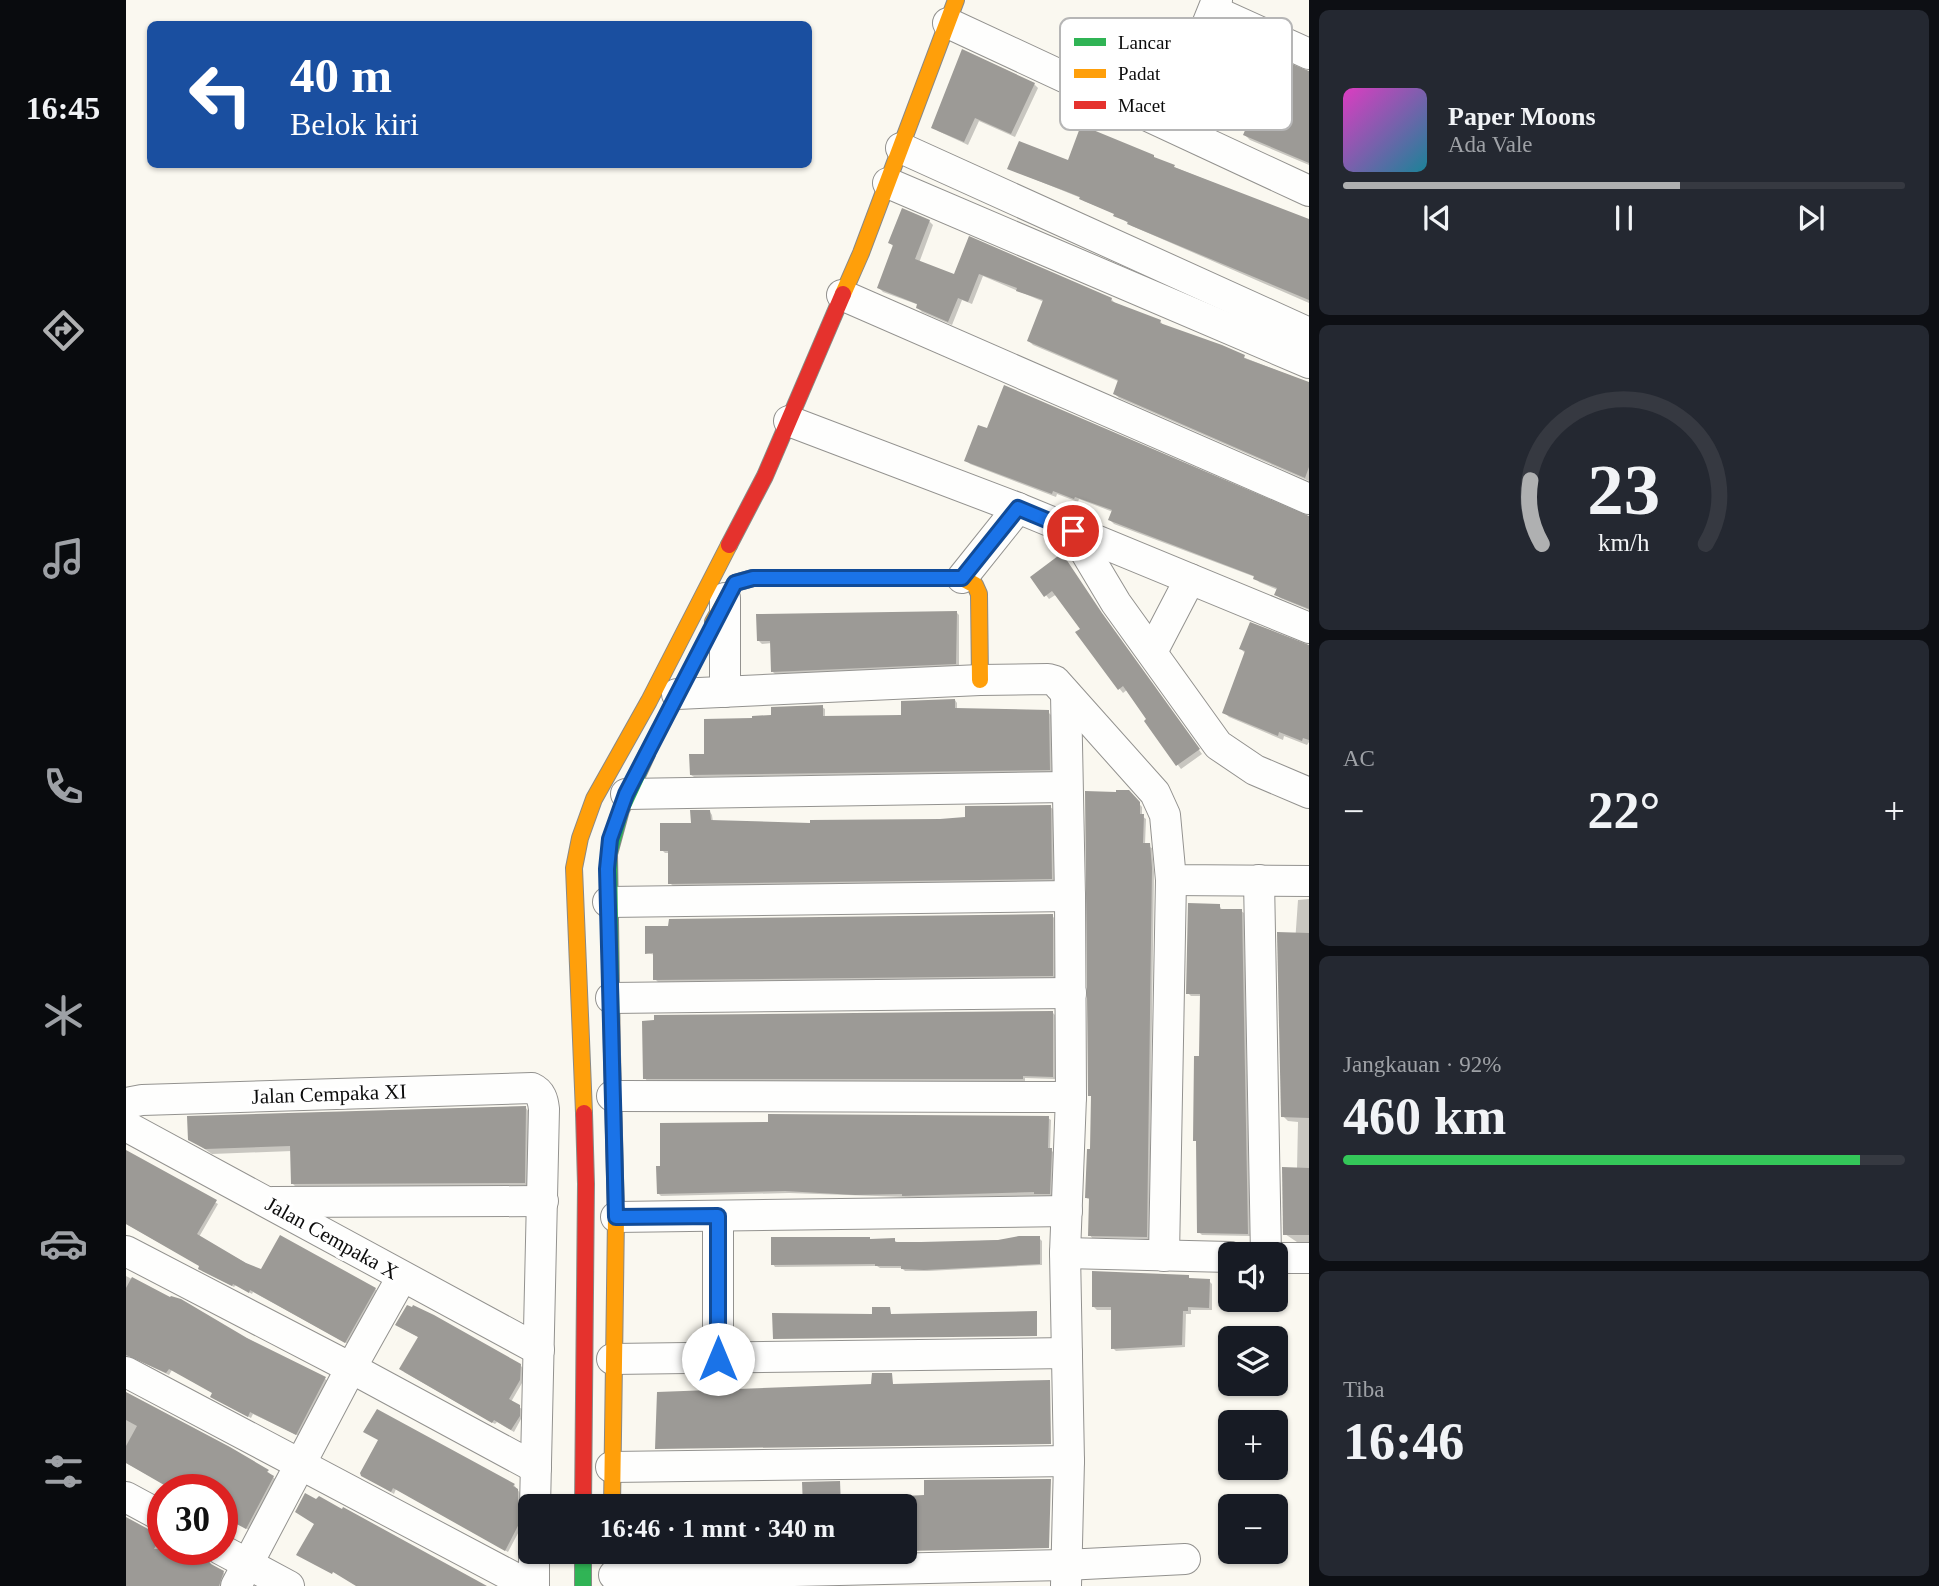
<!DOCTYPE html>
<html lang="id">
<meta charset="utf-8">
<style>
:root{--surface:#171b24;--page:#242831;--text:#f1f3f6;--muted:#9ea1a6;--line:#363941;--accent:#afb0b1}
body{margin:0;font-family:"Times New Roman",serif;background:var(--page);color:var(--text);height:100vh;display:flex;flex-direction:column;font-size:26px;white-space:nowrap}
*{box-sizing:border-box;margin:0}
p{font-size:23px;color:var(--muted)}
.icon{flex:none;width:38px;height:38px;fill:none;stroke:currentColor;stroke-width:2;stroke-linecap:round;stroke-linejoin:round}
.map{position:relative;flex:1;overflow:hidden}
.side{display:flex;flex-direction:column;gap:10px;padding:10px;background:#0d0f14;width:630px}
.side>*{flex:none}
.guide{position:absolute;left:21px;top:21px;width:665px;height:147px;border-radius:10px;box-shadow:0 2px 5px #0004;background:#1a4fa0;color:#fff;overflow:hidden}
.controls{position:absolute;left:1092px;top:1242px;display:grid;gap:14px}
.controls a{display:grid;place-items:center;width:70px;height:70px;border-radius:10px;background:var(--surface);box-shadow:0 2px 5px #0004;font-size:35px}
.speed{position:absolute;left:21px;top:1474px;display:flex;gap:14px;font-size:35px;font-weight:700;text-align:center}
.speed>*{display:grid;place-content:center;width:91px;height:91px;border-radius:50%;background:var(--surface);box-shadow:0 2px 5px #0004;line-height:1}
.speed .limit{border:10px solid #d22;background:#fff;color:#111}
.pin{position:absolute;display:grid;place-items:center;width:60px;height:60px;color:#fff;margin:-30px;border:4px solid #fff;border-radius:50%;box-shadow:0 2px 7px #0007}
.me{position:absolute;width:77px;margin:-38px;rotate:0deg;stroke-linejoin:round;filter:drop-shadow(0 0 5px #0008)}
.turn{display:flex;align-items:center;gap:24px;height:147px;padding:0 28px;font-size:32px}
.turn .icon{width:91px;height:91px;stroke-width:2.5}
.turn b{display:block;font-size:49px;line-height:60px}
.big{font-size:52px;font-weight:600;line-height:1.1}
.side .card{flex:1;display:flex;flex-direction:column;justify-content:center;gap:10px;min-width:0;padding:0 24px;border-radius:10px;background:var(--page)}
.side .dial{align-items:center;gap:0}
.dial svg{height:182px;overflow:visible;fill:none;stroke:var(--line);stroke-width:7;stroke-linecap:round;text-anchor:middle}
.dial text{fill:var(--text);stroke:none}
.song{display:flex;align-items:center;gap:21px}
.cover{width:84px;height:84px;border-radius:10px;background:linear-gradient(135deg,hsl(310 70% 55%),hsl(190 70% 35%))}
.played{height:7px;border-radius:4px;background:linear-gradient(90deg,var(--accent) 60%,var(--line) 60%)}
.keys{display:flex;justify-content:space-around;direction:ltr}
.heat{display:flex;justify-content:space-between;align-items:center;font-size:38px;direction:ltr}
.charge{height:10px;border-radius:5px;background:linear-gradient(90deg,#34c759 92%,var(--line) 0)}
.trip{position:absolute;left:392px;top:1494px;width:399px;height:70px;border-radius:10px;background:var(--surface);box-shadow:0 2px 5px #0004;font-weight:600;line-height:70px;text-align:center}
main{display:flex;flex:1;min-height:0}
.menu{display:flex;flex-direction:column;width:126px;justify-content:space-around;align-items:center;background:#090b0e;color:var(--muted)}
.menu .icon{width:49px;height:49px}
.menu .selected{color:var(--accent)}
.menu b{font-size:32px;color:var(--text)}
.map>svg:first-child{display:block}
.shadow{fill:#0003}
.building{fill:#9c9a96}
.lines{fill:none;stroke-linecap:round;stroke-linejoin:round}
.street-casing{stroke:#93928f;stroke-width:32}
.fast-casing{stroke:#8a8985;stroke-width:18}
.slow-casing{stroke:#8a8985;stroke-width:18}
.jam-casing{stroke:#8a8985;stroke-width:18}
.street{stroke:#fefefd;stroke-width:30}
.fast{stroke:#30b455;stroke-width:16}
.slow{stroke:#ff9f0a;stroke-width:16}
.jam{stroke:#e5322d;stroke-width:16}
.route-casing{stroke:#114b97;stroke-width:18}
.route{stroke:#1a73e8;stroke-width:12}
.labels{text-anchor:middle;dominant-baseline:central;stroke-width:7;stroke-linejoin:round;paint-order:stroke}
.street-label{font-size:21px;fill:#0c0c0c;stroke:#fff}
.key{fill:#fff;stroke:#b6b6b6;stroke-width:2}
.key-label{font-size:19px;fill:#0c0c0c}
</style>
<main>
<nav class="menu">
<b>16:45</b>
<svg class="icon selected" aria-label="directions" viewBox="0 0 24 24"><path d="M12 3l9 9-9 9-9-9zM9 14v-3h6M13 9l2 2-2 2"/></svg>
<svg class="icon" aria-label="music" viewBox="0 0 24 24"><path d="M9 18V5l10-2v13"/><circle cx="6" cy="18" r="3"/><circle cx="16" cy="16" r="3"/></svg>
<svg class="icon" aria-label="phone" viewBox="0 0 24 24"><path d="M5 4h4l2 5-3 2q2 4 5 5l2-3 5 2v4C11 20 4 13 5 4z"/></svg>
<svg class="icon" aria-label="climate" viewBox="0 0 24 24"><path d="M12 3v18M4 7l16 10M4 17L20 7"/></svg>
<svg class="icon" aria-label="car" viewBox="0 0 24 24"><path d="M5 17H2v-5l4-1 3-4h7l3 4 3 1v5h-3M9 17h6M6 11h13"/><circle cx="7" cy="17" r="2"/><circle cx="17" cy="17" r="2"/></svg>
<svg class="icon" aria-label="filters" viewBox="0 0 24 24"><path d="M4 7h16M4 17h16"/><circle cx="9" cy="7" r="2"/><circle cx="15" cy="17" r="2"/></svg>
</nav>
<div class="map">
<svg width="1183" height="1586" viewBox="0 0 1183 1586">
<rect width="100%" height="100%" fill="#faf8f0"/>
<!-- shadow -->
<g class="shadow">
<polygon points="1183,73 1183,165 1124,140 1119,135 1135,98 1121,92 1116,87"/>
<polygon points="908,84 912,88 889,137 853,121 842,145 812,131 808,127"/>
<polygon points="943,162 1048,167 1183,221 1183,303 1006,226 990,214 958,201 955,198 883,169"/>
<polygon points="803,221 807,225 793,263 829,276 844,239 985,299 989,303 1034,321 1038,326 1183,383 1183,481 993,398 989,394 994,382 907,345 903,341 918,302 857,276 846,304 836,300 826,325 796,312 792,308 793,305 757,292 753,288 768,247 764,243"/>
<polygon points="840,460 1183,518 1183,610 1154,598 1150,594 1152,590 1133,582 1129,577 988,524 984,520 987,512 953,499 952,502 931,494 930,497 844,464"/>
<polygon points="906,577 979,619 1076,754 1055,769 1052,765 1020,722 1023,720 1002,689 997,693 978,669 956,629 931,594 923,599"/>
<polygon points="831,613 833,615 833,666 649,674 646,671 646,643 636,644 633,641"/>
<polygon points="1183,646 1183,742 1181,745 1158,736 1157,740 1103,717 1098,712 1120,654 1115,649"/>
<polygon points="829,700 831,703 831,710 922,712 925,715 926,772 568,777 565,775 580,756 647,717 696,707 699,709 699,718 777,717"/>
<polygon points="1002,792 1016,807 1016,816 1020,819 1019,845 1026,848 1028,872 1023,1239 966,1238 964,1235 965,1200 960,1198"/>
<polygon points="924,807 927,809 928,881 547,886 544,883 544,853 539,853 536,850 584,812 586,815 587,822 685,824 814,821"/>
<polygon points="1183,899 1183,1244 1174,1244 1159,1234 1171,1169 1172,1122 1162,1121 1157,1116 1172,900"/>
<polygon points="1093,905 1096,910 1115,911 1118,913 1124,1236 1076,1235 1073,1232 1076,996 1065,996 1062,993"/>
<polygon points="926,915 928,918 929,978 532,982 529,979 529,955 521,953"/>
<polygon points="926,1012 929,1015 929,1079 899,1078 899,1081 521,1081 519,1078"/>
<polygon points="399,1107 405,1114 404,1188 173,1190 167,1184 166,1151 86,1154 64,1139"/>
<polygon points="922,1118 925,1120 924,1149 927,1152 926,1196 780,1197 663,1193 535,1196 532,1193"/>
<polygon points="0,1152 92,1204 73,1237 136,1272 249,1289 251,1291 222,1344 127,1292 126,1294 110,1285 108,1287 76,1271 75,1266 0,1224"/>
<polygon points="913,1238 916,1241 916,1265 802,1271 779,1271 776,1268 754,1268 751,1266 649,1267 647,1264 746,1241 768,1240 772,1243 795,1244"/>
<polygon points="0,1276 199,1379 202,1381 173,1436 127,1414 125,1418 89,1399 88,1393 46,1370 43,1375 4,1356 0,1357"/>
<polygon points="1062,1277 1066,1280 1083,1281 1086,1284 1086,1310 1065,1310 1065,1314 1060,1314 1059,1347 990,1351 987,1348 987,1310 971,1310 968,1307"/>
<polygon points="274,1327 394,1365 397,1368 396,1383 385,1402 396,1409 395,1419 388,1432 371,1422 369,1424 278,1372 294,1338"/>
<polygon points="0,1394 103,1449 142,1472 150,1480 123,1530 96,1516 96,1489 47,1489 0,1463"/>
<polygon points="236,1475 388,1485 394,1493 393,1511 398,1522 382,1552 270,1489 268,1494"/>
<polygon points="0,1519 37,1539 37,1549 56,1549 97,1572 100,1575 96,1586 0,1586"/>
</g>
<!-- building -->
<g class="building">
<polygon points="836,49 909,83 885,134 849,118 838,142 805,128"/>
<polygon points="1130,49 1183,71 1183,163 1117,135 1134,96 1114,88"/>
<polygon points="955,125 1028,155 1028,157 1049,165 1048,167 1183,219 1183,300 1001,224 1002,222 987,216 988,214 953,199 954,197 939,191 881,169 893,141 942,160"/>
<polygon points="776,208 804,220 789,259 828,274 843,236 986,298 985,301 1035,320 1034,323 1096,345 1119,355 1118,358 1183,382 1183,467 1179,478 987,394 992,380 901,341 917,300 890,291 891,288 853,274 842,302 832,298 822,322 790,308 791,304 751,288 767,245 762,243"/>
<polygon points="878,385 1183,516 1183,609 1148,595 1151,588 1127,579 1128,576 982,520 986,510 949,497 948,499 927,491 926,494 838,461 852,425 861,428"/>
<polygon points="936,553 976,613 1074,749 1050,766 1018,721 1020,719 997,686 992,690 949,632 954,629 926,591 918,597 904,577"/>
<polygon points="831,611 830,664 645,672 644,641 631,641 630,614"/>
<polygon points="1124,622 1183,645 1183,740 1177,738 1176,741 1153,732 1152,736 1096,713 1119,651 1113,649"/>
<polygon points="829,699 829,708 923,710 924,770 564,775 563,754 578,754 578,719 626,718 626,716 645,715 645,707 697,705 697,716 775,715 775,701"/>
<polygon points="990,790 1003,790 1014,802 1014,814 1018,814 1017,843 1024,843 1026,868 1021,1237 962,1236 963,1198 959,1198 961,1149 964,1149 965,1096 962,1096 959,791 990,792"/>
<polygon points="925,805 926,879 542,884 542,851 534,851 534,823 565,823 564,810 584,810 585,820 684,823 684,820 814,819 839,817 839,806"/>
<polygon points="1062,903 1094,904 1094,909 1116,909 1122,1234 1071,1233 1070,1141 1067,1141 1068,1056 1073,1056 1074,994 1060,994"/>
<polygon points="927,914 927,976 527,980 527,953 519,954 519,926 542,926 543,919"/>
<polygon points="1151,932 1183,933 1183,1118 1155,1117"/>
<polygon points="927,1011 927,1077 897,1076 897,1079 517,1079 516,1021 528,1020 528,1015"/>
<polygon points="400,1106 399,1183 165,1184 164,1146 79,1149 62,1140 61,1116"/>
<polygon points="642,1114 923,1116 922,1148 926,1148 924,1194 908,1194 908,1192 776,1196 776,1194 729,1195 659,1191 531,1194 530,1166 534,1166 534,1123 642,1122"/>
<polygon points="0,1150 91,1200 71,1234 120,1263 135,1269 154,1235 250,1288 219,1343 124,1290 123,1293 107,1284 106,1286 72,1269 73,1266 0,1224"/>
<polygon points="1156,1167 1183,1168 1183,1235 1157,1235"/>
<polygon points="893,1236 914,1236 914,1264 798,1270 775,1269 775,1266 749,1266 749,1264 645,1265 645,1237 744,1237 744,1239 769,1238 769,1242 795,1242 872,1240"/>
<polygon points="966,1271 1063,1275 1063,1278 1084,1279 1083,1308 1062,1307 1062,1311 1057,1311 1056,1345 985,1349 985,1307 966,1307"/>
<polygon points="6,1277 44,1297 45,1296 55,1299 121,1338 200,1377 170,1435 124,1412 122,1417 84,1397 86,1393 43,1369 40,1373 0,1355 0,1288"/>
<polygon points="281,1305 286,1307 287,1305 308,1315 395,1364 394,1380 383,1399 394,1405 394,1416 385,1430 368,1420 366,1423 273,1369 292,1337 269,1325"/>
<polygon points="746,1307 764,1307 765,1314 911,1311 911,1336 647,1339 646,1313 746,1314"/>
<polygon points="746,1373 766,1373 767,1384 924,1380 925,1444 529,1449 531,1392 745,1384"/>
<polygon points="0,1392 104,1447 143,1470 141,1472 148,1476 120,1529 96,1516 96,1489 45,1489 0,1463 0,1446 11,1426 0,1420"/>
<polygon points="251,1409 389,1484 387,1486 392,1489 392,1507 396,1518 379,1551 267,1488 265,1492 235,1476 234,1473 252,1440 237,1432"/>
<polygon points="925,1479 923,1548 779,1551 779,1496 798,1495 798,1480"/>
<polygon points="714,1481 715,1507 677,1507 676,1482"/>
<polygon points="179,1493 190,1499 193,1496 216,1509 217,1507 361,1586 230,1586 207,1572 206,1574 170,1555 188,1524 169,1512"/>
<polygon points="0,1517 35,1536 28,1549 67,1549 78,1555 85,1564 98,1571 93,1586 0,1586"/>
</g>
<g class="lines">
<defs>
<g id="street">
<polyline points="1088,11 1183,54"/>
<polyline points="822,23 1183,191"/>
<polyline points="1041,124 1091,0"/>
<polyline points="775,148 1183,333"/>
<polyline points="762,183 1183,363"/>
<polyline points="716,295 1183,499"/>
<polyline points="663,421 892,508 1183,628"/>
<polyline points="947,531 990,603 1092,745 1129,770 1183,793"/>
<polyline points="836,578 892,508"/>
<polyline points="1026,652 1064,579"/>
<polyline points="599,692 599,598"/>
<polyline points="551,694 854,680 922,679 929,681 1029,793 1039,815 1045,880 1183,881"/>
<polyline points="940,694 944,896 945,1097 939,1253 943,1461 940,1586"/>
<polyline points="500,794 940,787"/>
<polyline points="1133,880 1140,1255"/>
<polyline points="482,902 944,896"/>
<polyline points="485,998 945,993"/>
<polyline points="486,1096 945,1097"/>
<path d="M0 1103 16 1100 406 1088C415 1092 417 1100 418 1109L409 1507"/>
<polyline points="0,1126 413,1350"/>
<polyline points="147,1202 417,1201"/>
<polyline points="592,1216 592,1359"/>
<polyline points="490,1217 941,1211"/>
<polyline points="0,1251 225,1368 410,1468"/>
<polyline points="939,1253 1104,1257"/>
<polyline points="1038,1256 1045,880"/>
<polyline points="1150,1258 1183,1258"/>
<polyline points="486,1359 941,1353"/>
<polyline points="0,1372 404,1586"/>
<polyline points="485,1467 943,1461"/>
<polyline points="0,1497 37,1517"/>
<polyline points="94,1549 163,1586"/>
<polyline points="488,1575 939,1565 1059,1559"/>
<polyline points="110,1586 225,1368 276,1277"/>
<polyline points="408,1586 408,1552"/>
</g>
<g id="fast">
<polyline points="486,1054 483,854 495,810 521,754"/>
<polyline points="457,1552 457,1586"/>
</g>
<g id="slow">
<polyline points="717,294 735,253 830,0"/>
<polyline points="587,622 609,583 627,578 836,578 849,585 853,594 854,680"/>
<polyline points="458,1113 448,868 454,838 468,799 523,701 603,545"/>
<polyline points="486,1507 490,1217 486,1054"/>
</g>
<g id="jam">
<polyline points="603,545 639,476 717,294"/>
<polyline points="457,1507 460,1184 458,1113"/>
</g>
</defs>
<!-- street casing -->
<use href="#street" class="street-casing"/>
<!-- fast casing -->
<use href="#fast" class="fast-casing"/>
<!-- slow casing -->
<use href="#slow" class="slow-casing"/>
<!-- jam casing -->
<use href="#jam" class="jam-casing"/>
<!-- street -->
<use href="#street" class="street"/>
<!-- fast -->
<use href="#fast" class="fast"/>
<!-- slow -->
<use href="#slow" class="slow"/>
<!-- jam -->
<use href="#jam" class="jam"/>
</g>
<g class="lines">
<defs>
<polyline id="route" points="592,1359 592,1216 490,1217 481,869 484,839 500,794 609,583 627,578 836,578 892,508 947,531"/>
</defs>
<!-- route casing -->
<use href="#route" class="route-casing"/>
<!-- route -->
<use href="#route" class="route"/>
</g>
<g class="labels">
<!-- street labels -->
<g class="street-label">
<text transform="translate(203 1094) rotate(-2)">Jalan Cempaka XI</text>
<text transform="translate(206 1238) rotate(29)">Jalan Cempaka X</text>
</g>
</g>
<!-- legend -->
<rect x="934" y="18" width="232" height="112" rx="10" class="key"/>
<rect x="948" y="38" width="32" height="8" fill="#30b455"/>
<rect x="948" y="69" width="32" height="9" fill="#ff9f0a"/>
<rect x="948" y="101" width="32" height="8" fill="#e5322d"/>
<g class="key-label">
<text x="992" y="49">Lancar</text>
<text x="992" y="80">Padat</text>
<text x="992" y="112">Macet</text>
</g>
</svg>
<div class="controls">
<a><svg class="icon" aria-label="sound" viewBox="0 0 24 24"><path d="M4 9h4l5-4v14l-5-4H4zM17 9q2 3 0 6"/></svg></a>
<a><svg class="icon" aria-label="layers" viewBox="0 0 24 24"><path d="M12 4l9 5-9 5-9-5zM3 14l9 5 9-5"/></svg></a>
<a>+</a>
<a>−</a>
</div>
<div class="speed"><div class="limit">30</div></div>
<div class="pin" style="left:947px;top:531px;background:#d93025"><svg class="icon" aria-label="arrive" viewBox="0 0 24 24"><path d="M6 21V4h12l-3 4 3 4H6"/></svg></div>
<svg class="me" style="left:592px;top:1359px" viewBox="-20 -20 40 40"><circle r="19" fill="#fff"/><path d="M0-13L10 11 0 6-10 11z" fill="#1a73e8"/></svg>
<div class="trip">16:46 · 1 mnt · 340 m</div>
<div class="guide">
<div class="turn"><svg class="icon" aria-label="left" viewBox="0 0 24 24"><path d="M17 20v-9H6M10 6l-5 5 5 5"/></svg><div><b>40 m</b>Belok kiri</div></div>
</div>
</div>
<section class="side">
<div class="card">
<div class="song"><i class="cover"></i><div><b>Paper Moons</b><p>Ada Vale</p></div></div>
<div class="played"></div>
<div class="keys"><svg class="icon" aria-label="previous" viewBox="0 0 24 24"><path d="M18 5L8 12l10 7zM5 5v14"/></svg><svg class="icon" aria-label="pause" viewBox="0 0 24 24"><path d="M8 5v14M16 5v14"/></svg><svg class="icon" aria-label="next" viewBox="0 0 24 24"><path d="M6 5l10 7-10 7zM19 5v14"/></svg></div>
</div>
<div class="card dial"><svg viewBox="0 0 100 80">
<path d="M14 69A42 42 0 1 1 86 69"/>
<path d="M14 69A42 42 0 0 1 9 41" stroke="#afb0b1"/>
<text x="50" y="56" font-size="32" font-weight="700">23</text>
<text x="50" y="72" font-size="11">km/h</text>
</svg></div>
<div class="card"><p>AC</p>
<div class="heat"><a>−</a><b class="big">22°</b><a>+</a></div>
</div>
<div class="card"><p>Jangkauan · 92%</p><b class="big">460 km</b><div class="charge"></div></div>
<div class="card"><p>Tiba</p><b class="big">16:46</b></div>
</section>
</main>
